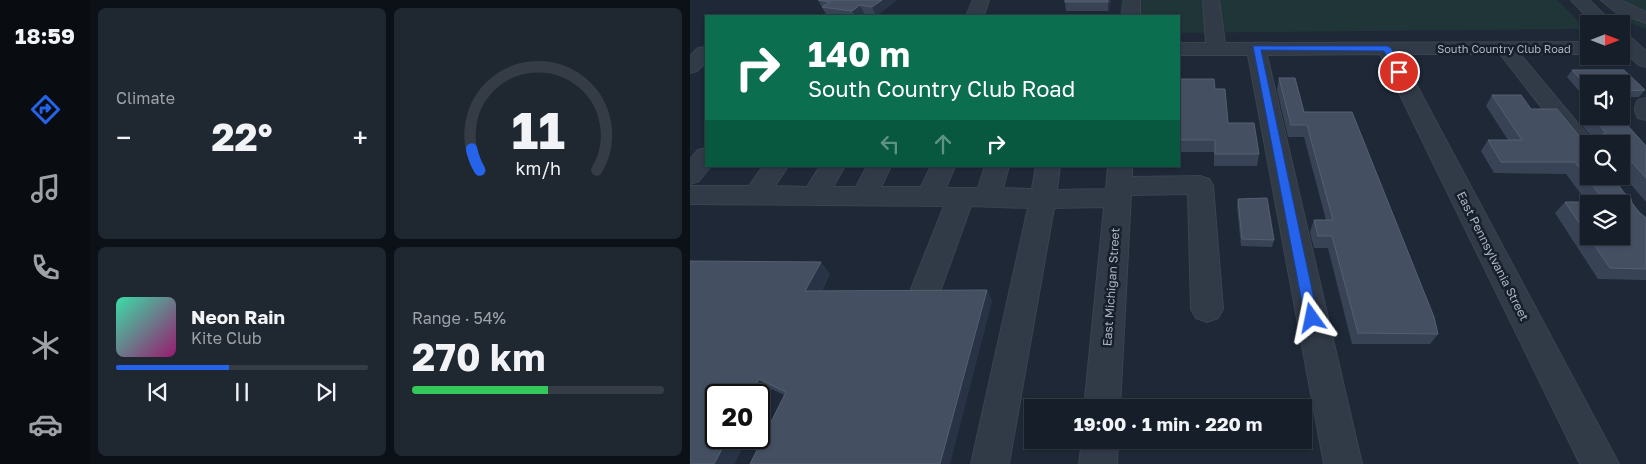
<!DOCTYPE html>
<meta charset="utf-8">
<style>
:root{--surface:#161e29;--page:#1f2731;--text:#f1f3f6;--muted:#9ea2a8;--line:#353c46;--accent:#2563eb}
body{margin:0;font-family:"Golos Text",sans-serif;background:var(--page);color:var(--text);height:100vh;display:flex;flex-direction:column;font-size:19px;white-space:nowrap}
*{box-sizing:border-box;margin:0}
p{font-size:16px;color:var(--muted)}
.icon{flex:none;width:28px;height:28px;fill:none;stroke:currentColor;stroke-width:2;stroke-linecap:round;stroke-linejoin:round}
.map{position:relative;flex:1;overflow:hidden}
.side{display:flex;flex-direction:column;gap:8px;padding:8px;background:#0c1017;width:600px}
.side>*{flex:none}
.banner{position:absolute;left:15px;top:15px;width:475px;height:152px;border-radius:0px;box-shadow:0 1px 4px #0004,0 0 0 1px var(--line);background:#0b6e4f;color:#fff;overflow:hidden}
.needle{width:32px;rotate:90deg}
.fabs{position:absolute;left:890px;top:15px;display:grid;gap:10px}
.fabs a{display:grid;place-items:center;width:50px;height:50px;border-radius:0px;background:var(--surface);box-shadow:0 1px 4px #0004,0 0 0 1px var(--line);font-size:25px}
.speed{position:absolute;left:15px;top:384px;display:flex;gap:10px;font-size:25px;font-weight:700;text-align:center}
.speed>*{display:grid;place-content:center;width:65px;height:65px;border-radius:50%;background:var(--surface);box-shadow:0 1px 4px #0004,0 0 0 1px var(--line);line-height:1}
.speed .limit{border:2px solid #111;border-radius:8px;background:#fff;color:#111}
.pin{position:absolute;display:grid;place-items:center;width:42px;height:42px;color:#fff;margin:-21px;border:2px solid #fff;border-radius:50%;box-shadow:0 1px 5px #0007}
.me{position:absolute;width:55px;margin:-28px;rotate:348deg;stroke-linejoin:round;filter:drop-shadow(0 0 4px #0008)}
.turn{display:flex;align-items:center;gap:18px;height:105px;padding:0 20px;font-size:22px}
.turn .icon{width:65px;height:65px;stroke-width:2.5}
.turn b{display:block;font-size:35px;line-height:42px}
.lanes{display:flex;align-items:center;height:48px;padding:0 20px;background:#0003;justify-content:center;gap:25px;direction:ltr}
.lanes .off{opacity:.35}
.big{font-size:38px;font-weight:700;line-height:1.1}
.side .card{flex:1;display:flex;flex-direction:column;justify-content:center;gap:8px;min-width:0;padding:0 18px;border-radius:8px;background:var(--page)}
.side .dial{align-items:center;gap:0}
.dial svg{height:130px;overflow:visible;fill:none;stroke:var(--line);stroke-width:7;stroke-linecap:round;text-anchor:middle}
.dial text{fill:var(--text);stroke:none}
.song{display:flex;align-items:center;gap:15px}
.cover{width:60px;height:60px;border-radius:8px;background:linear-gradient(135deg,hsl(160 70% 55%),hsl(320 70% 35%))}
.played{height:5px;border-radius:2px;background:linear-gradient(90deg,var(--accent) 45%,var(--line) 45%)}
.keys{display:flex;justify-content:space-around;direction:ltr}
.heat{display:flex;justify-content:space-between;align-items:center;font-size:28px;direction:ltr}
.charge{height:8px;border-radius:4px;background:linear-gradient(90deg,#34c759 54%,var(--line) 0)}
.side .tiles{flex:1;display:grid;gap:8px;grid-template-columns:repeat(2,1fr)}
.trip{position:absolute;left:334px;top:399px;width:288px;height:50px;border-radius:0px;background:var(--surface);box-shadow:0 1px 4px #0004,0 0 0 1px var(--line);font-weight:700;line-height:50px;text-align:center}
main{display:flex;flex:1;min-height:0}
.menu{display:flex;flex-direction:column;width:90px;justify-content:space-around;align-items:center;background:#090c10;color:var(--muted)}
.menu .icon{width:35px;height:35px}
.menu .selected{color:var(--accent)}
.menu b{font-size:22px;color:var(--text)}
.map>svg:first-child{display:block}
.green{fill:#203538}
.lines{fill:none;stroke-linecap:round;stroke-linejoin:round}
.minor-casing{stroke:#3b4351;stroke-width:2}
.minor{fill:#313a47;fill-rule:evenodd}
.wall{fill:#384456}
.shaded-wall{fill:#283445}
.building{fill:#445062;stroke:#546072;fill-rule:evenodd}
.route{fill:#2563eb;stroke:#184099}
.labels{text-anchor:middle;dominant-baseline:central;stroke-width:5;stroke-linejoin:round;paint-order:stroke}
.far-street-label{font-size:11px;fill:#abb4c5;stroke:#171f2b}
.street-label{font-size:12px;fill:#abb4c5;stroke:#171f2b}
</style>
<main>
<nav class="menu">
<b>18:59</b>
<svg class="icon selected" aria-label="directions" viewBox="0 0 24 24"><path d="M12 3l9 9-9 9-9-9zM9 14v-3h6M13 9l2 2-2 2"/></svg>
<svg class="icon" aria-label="music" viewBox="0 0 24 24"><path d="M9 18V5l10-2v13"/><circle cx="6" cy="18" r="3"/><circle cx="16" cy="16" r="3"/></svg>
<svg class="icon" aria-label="phone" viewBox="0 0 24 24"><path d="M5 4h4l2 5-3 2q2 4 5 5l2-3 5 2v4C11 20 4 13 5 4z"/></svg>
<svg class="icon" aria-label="climate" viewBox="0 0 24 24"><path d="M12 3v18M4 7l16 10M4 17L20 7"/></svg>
<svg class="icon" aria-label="car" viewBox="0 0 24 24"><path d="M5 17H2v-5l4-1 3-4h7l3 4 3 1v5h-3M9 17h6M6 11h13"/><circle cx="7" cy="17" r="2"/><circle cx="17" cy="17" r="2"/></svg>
</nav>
<section class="side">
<div class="tiles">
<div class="card"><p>Climate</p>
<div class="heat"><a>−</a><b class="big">22°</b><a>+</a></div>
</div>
<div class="card dial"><svg viewBox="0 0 100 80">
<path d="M14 69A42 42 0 1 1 86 69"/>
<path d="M14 69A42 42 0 0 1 9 56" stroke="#2563eb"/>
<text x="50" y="56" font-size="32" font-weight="700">11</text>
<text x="50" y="72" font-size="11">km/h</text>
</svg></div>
<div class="card">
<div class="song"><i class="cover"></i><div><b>Neon Rain</b><p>Kite Club</p></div></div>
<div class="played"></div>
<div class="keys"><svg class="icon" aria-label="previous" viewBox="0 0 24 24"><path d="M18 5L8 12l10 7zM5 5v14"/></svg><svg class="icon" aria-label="pause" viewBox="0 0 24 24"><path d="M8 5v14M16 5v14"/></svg><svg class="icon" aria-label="next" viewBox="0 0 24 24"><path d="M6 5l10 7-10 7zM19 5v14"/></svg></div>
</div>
<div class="card"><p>Range · 54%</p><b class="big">270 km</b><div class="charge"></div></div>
</div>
</section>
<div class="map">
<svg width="956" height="464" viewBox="0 0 956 464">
<rect width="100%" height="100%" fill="#1e2837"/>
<!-- green -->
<g class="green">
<polygon points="431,0 867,0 896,29 489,33 489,16 430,16"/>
<polygon points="910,0 956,0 956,29 933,21"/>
</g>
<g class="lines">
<defs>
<g id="minor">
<polygon points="283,0 299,0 294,16 276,16"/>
<polygon points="434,0 450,0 450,16 432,16"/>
<polygon points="513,0 529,0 535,43 899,42 899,54 830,54 905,144 899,144 899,160 891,158 810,54 710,54 929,464 890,464 690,54 577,55 672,464 634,464 558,55 489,55 489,43 516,43"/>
<polygon points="881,0 899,0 924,24 904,24"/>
<polygon points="911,0 930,0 956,12 956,23 926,12"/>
<polygon points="931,33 938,35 956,51 956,67 949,65 931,49"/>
<polygon points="16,47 16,62 7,71 0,73 0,56 8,48"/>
<path d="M956 98V120L948 118C944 111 944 107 948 100Z"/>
<polygon points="16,148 16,166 21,166 9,181 0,184 0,159 8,150"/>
<polygon points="73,166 98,166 85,186 117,187 130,166 155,166 143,187 166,187 177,166 201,166 191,187 231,187 241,166 265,166 256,188 288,188 295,166 319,166 313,188 342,189 346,166 370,166 367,190 416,189 418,166 442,166 442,177 510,176 519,179 523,185 533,309 528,318 517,322 506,318 501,309 498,194 441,195 430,408 394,408 414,207 364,208 319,464 281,464 338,208 281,206 251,289 247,298 236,301 225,298 221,289 254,206 0,204 0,186 59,186"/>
<polygon points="392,440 428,440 427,464 389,464"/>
</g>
</defs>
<!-- minor casing -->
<use href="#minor" class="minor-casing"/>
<!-- minor -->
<use href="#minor" class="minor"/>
</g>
<!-- wall -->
<g class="wall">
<polygon points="128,0 207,0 186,16 175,15 172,16 137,16"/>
<polygon points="421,0 418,11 376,11 375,2"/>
<polygon points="882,70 934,70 955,90 949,97 931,97 931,84 899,84 899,98 895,98 877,77"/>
<polygon points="589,78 614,112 748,334 740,344 662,344 638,248 624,248 620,232 624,220 636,220 614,137 598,137 587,90"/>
<polygon points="489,79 525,89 538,123 569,154 567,166 524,166 524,152 489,152"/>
<polygon points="802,95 841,109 942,203 949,212 956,218 956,280 908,279 865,213 875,202 897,202 876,174 804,173 791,151 798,140 818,140 796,106"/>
<polygon points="898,112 899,116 929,116 956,146 956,202 932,174 931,174 931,144 903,144 905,141 890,123"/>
<polygon points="548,199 584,240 582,247 551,246 547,206"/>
<polygon points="140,274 132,291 297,290 302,302 94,395 82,389 26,438 57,438 44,464 0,464"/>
</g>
<!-- shaded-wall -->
<g class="shaded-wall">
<polygon points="192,0 207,0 186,16 182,7"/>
<polygon points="418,0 421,0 418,11"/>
<polygon points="170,5 175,15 172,16 165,16 162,11"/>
<polygon points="131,262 140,274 126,302 115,291"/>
<polygon points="297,290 302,302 260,464 250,464"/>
<polygon points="69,379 82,389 69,415 69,395 60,395"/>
<polygon points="38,438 57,438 44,464 24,464"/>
</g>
<!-- building -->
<g class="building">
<polygon points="128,0 192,0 182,7 170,5 162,11 132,7 140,2"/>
<rect x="375" y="0" width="43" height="2"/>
<polygon points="882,70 934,70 955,90 931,91 931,84 899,84 899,89"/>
<polygon points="589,78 605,78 614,112 662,112 744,317 748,334 668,333 642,236 628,236 624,220 643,220 617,125 601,125"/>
<polygon points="489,79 524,79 525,89 535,89 538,123 564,123 569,154 525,154 525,140 489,140"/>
<path d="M802 95H831L841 109H867L899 148V176H922L935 194 940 195 942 203 949 212 956 218V269L920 268 875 202H915L885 162H811L798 140H832ZM899 204H931V236H899Z"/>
<polygon points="902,116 929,116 956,146 956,178 942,162 931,163 931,144 910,144 910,135 916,133"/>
<polygon points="577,198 584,240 552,239 548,199"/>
<polygon points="0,261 131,262 115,291 297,290 250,464 60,464 96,392 69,379 60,395 26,395 26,438 38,438 24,464 0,464"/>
</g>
<!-- route -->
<polygon class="route" points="563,46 697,46 701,48 713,72 706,74 694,51 571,50 628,318 626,322 622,323 617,322 615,318"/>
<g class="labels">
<!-- far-street labels -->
<g class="far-street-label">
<text x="814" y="48">South Country Club Road</text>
</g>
<!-- street labels -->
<g class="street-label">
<text transform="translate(803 256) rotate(63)">East Pennsylvania Street</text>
<text transform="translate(421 287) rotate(-86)">East Michigan Street</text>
</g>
</g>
</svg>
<div class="fabs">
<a><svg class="needle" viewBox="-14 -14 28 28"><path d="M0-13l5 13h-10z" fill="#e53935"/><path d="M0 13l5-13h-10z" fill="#9ea2a8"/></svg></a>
<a><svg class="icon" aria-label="sound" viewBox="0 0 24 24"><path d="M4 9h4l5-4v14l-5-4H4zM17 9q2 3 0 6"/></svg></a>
<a><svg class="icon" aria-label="search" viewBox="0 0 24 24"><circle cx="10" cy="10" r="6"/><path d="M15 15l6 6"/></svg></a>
<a><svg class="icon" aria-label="layers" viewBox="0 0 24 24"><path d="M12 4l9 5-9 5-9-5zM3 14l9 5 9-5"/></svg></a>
</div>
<div class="speed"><div class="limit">20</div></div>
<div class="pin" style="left:709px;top:72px;background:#d93025"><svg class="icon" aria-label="arrive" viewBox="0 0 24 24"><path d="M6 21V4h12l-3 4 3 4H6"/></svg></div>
<svg class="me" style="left:622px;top:318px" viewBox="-20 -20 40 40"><path d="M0-17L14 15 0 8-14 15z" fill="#2563eb" stroke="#fff" stroke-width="4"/></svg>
<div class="trip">19:00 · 1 min · 220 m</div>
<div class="banner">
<div class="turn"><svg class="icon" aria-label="right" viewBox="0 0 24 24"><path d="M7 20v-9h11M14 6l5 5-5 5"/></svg><div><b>140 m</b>South Country Club Road</div></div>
<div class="lanes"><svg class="icon off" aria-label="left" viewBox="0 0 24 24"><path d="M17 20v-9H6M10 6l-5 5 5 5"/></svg><svg class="icon off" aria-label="ahead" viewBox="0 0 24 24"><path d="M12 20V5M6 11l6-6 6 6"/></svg><svg class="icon" aria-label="right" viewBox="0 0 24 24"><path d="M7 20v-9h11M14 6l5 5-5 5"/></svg></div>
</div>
</div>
</main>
